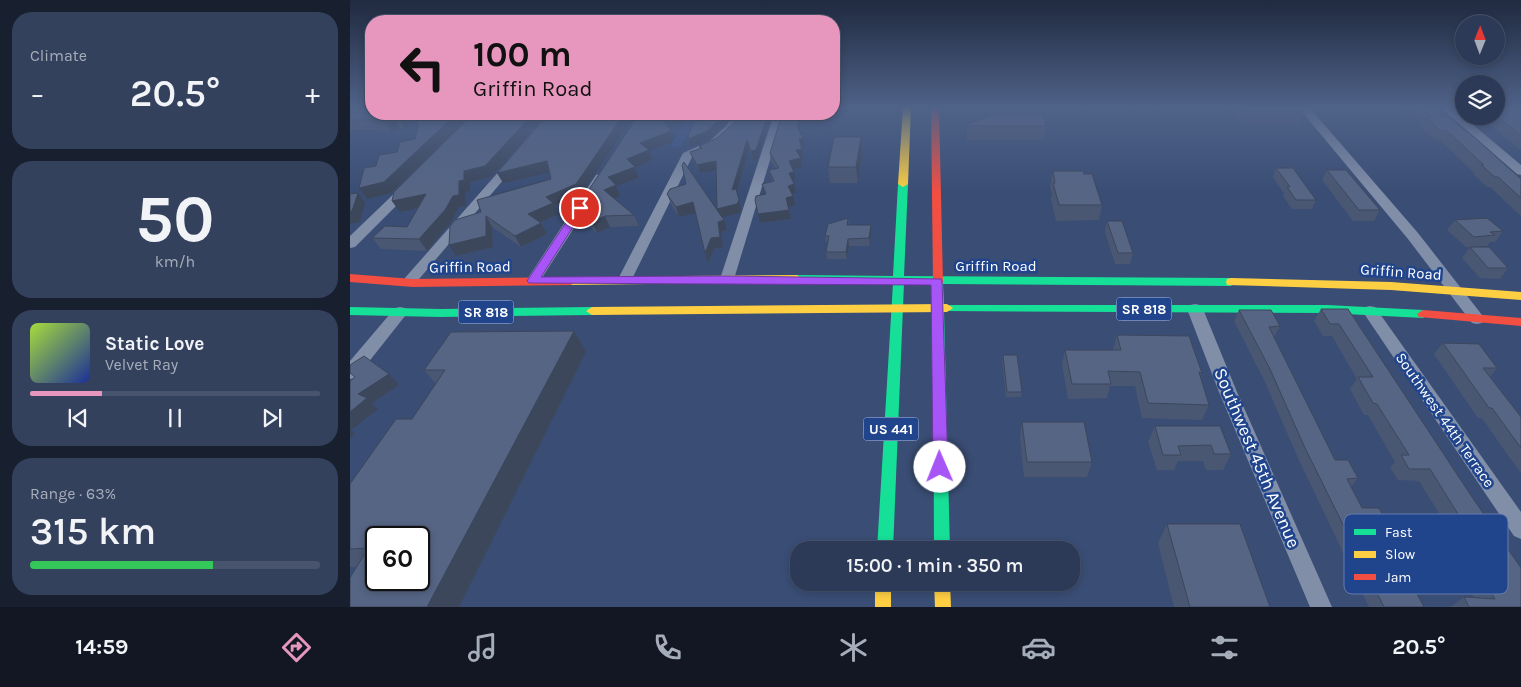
<!DOCTYPE html>
<meta charset="utf-8">
<style>
:root{--surface:#2c3a57;--page:#34415d;--text:#f1f3f6;--muted:#a6adba;--line:#48546d;--accent:#e797bd}
body{margin:0;font-family:Karla,sans-serif;background:var(--page);color:var(--text);height:100vh;display:flex;flex-direction:column;font-size:19px;white-space:nowrap}
*{box-sizing:border-box;margin:0}
p{font-size:16px;color:var(--muted)}
.icon{flex:none;width:28px;height:28px;fill:none;stroke:currentColor;stroke-width:2;stroke-linecap:round;stroke-linejoin:round}
.map{position:relative;flex:1;overflow:hidden}
.sheet{display:flex;flex-direction:column;gap:12px;padding:12px;background:#182030;width:350px}
.sheet>*{flex:none}
.top-card{position:absolute;left:15px;top:15px;width:475px;height:105px;border-radius:20px;box-shadow:0 2px 8px #0003,0 0 0 1px var(--line);background:#e797bd;color:#111;overflow:hidden}
.needle{width:32px;rotate:1deg}
.fabs{position:absolute;left:1105px;top:15px;display:grid;gap:10px}
.fabs a{display:grid;place-items:center;width:50px;height:50px;border-radius:50%;background:var(--surface);box-shadow:0 2px 8px #0003,0 0 0 1px var(--line);font-size:25px}
.speed{position:absolute;left:15px;top:526px;display:flex;gap:10px;font-size:25px;font-weight:700;text-align:center}
.speed>*{display:grid;place-content:center;width:65px;height:65px;border-radius:50%;background:var(--surface);box-shadow:0 2px 8px #0003,0 0 0 1px var(--line);line-height:1}
.speed .limit{border:2px solid #111;border-radius:8px;background:#fff;color:#111}
.pin{position:absolute;display:grid;place-items:center;width:42px;height:42px;color:#fff;margin:-21px;border:2px solid #fff;border-radius:50%;box-shadow:0 1px 5px #0007}
.me{position:absolute;width:55px;margin:-28px;rotate:359deg;stroke-linejoin:round;filter:drop-shadow(0 0 4px #0008)}
.turn{display:flex;align-items:center;gap:18px;height:105px;padding:0 25px;font-size:22px}
.turn .icon{width:65px;height:65px;stroke-width:2.5}
.turn b{display:block;font-size:35px;line-height:42px}
.big{font-size:38px;font-weight:600;line-height:1.1}
.sheet .tile{flex:1;display:flex;flex-direction:column;justify-content:center;gap:8px;min-width:0;padding:0 18px;border-radius:20px;background:var(--page)}
.sheet .dial{align-items:center;gap:0}
.dial b{font-size:65px;line-height:1}
.song{display:flex;align-items:center;gap:15px}
.cover{width:60px;height:60px;border-radius:8px;background:linear-gradient(135deg,hsl(80 70% 55%),hsl(230 70% 35%))}
.played{height:5px;border-radius:2px;background:linear-gradient(90deg,var(--accent) 25%,var(--line) 25%)}
.keys{display:flex;justify-content:space-around;direction:ltr}
.heat{display:flex;justify-content:space-between;align-items:center;font-size:28px;direction:ltr}
.charge{height:8px;border-radius:4px;background:linear-gradient(90deg,#34c759 63%,var(--line) 0)}
.trip{position:absolute;left:440px;top:541px;width:290px;height:50px;border-radius:20px;background:var(--surface);box-shadow:0 2px 8px #0003,0 0 0 1px var(--line);font-weight:600;line-height:50px;text-align:center}
.dock{display:flex;height:80px;justify-content:space-around;align-items:center;background:#121723;color:var(--muted)}
.dock .icon{width:35px;height:35px}
.dock .on{color:var(--accent)}
.dock b{font-size:22px;color:var(--text)}
main{display:flex;flex:1;min-height:0}
.map>svg:first-child{display:block}
.lines{fill:none;stroke-linecap:round;stroke-linejoin:round}
.canal{fill:#3b5488;fill-rule:evenodd}
.street{fill:#818ea8;fill-rule:evenodd}
.fast{fill:#16e098;fill-rule:evenodd}
.slow{fill:#ffcf43;fill-rule:evenodd}
.jam{fill:#f24e42;fill-rule:evenodd}
.wall{fill:#4a5772}
.shaded-wall{fill:#3c475c}
.building{fill:#566584;stroke:#3c475c;fill-rule:evenodd}
.route{fill:#a855f7;stroke:#6d37a1}
.labels{text-anchor:middle;dominant-baseline:central;stroke-width:5;stroke-linejoin:round;paint-order:stroke}
.shield{fill:#21458d;stroke:#bcc7dd;stroke-width:1}
.shield-label{font-size:14px;font-weight:bold;fill:#fff}
.street-label{font-size:15px;fill:#fff;stroke:#21458d}
.near-street-label{font-size:18px;fill:#fff;stroke:#21458d}
.key{fill:#21458d;stroke:#647daf;stroke-width:1}
.key-label{font-size:14px;fill:#fff}
</style>
<main>
<section class="sheet">
<div class="tile"><p>Climate</p>
<div class="heat"><a>−</a><b class="big">20.5°</b><a>+</a></div>
</div>
<div class="tile dial"><b>50</b><p>km/h</p></div>
<div class="tile">
<div class="song"><i class="cover"></i><div><b>Static Love</b><p>Velvet Ray</p></div></div>
<div class="played"></div>
<div class="keys"><svg class="icon" aria-label="previous" viewBox="0 0 24 24"><path d="M18 5L8 12l10 7zM5 5v14"/></svg><svg class="icon" aria-label="pause" viewBox="0 0 24 24"><path d="M8 5v14M16 5v14"/></svg><svg class="icon" aria-label="next" viewBox="0 0 24 24"><path d="M6 5l10 7-10 7zM19 5v14"/></svg></div>
</div>
<div class="tile"><p>Range · 63%</p><b class="big">315 km</b><div class="charge"></div></div>
</section>
<div class="map">
<svg width="1171" height="607" viewBox="0 0 1171 607">
<rect width="100%" height="100%" fill="#3a4d74"/>
<g class="lines">
<!-- canal -->
<polygon class="canal" points="339,114 349,114 331,147 323,147 321,145"/>
<!-- street -->
<g class="street">
<polygon points="948,107 959,107 1068,233 1132,315 1135,319 1132,323 1127,324 1122,323 1058,239"/>
<polygon points="1090,107 1102,107 1171,165 1171,175 1167,174"/>
<polygon points="383,114 393,114 386,129 368,145 342,157 281,281 279,284 269,284 267,281 333,153 360,141 377,125"/>
<polygon points="424,114 434,114 384,279 382,282 372,282 370,279"/>
<polygon points="162,160 166,161 168,163 166,165 64,285 54,285 52,282 54,279 158,161"/>
<polygon points="250,174 256,178 188,284 178,284 176,281 178,278 246,175"/>
<polygon points="56,185 62,189 60,192 5,247 0,248 0,236 52,186"/>
<polygon points="845,304 850,305 853,309 887,392 982,607 960,607 869,392 837,309 840,305"/>
<polygon points="1020,306 1025,307 1171,512 1171,539 1164,536 1015,315 1012,311 1015,307"/>
<polygon points="50,307 55,308 58,312 55,316 6,378 0,379 0,361 45,308"/>
</g>
<!-- fast -->
<g class="fast">
<polygon points="553,181 558,184 554,276 881,278 886,282 881,286 593,284 594,305 977,305 1073,310 1079,314 1073,318 977,313 594,311 600,550 584,550 583,284 554,283 543,550 527,550 543,283 447,283 442,279 447,275 543,276 548,184"/>
<polygon points="0,307 91,309 242,307 248,311 242,315 91,317 0,315"/>
</g>
<!-- slow -->
<g class="slow">
<polygon points="553,107 561,107 558,184 553,187 548,184"/>
<polygon points="447,275 452,279 451,282 221,285 216,281 221,277"/>
<polygon points="881,278 1041,282 1171,292 1171,300 1041,290 877,285 876,282 877,279"/>
<polygon points="597,304 603,308 597,312 242,315 236,311 242,307"/>
<rect x="525" y="582" width="16" height="25"/>
<polygon points="584,582 600,582 601,607 585,607"/>
</g>
<!-- jam -->
<g class="jam">
<polygon points="581,107 589,107 593,283 588,287 583,283"/>
<polygon points="0,274 63,279 221,277 226,281 221,285 63,287 0,282"/>
<polygon points="1073,310 1171,318 1171,326 1069,317 1067,314"/>
</g>
</g>
<!-- wall -->
<g class="wall">
<polygon points="0,107 21,114 123,114 41,193 17,199 9,188 26,166 65,139 68,127 67,117 55,128 49,128 42,132 32,130 0,130"/>
<polygon points="729,107 754,107 735,112"/>
<polygon points="775,107 818,107 805,111 800,107 782,112"/>
<polygon points="878,107 948,107 953,112 948,124 890,124"/>
<polygon points="1054,107 1089,107 1089,109 1092,113 1090,117 1171,179 1171,216 1140,187 1137,187 1124,175 1125,174 1090,140 1085,140 1070,127 1072,123"/>
<polygon points="1146,107 1171,107 1171,149 1169,149 1130,116 1146,116"/>
<polygon points="123,114 197,114 141,177 120,182 120,191 115,192 116,206 109,207 102,221 77,251 31,249 22,238 57,227 68,208 50,212 42,201"/>
<polygon points="198,114 231,195 205,206 209,214 191,222 197,234 171,247 142,227 143,247 106,256 131,212 201,179 200,172 153,183"/>
<polygon points="289,114 321,114 323,120 315,122 321,131 324,141 299,151 302,160 285,168 289,178 266,186 270,196 264,199 284,215 289,226 260,227 247,233 232,219 227,208 243,201 238,191"/>
<polygon points="432,114 455,114 449,131 455,146 451,147 453,157 451,158 452,167 443,169 446,180 443,181 446,193 442,194 445,205 438,206 441,219 410,223 415,194 412,184 422,182 419,170 426,169 421,162 420,153"/>
<polygon points="385,122 407,159 403,160 399,149 387,191 391,209 390,213 372,217 377,230 371,232 373,247 364,249 358,263 355,253 346,213 329,217 321,204 317,194 368,212 366,170 350,173 343,160 340,152 350,149 349,146 367,138"/>
<polygon points="617,124 696,126 694,140 617,140"/>
<polygon points="512,152 508,183 480,183 478,167"/>
<polygon points="926,168 966,200 962,209 942,209 933,196 934,194 923,177"/>
<polygon points="977,170 1030,210 1024,221 1003,221 972,180"/>
<polygon points="703,171 734,174 752,205 749,220 706,221 701,199 702,193 700,187"/>
<polygon points="498,218 499,225 521,233 520,246 499,246 497,259 477,259 476,252 478,243 476,243 475,236"/>
<polygon points="1105,220 1153,231 1145,242 1140,242 1137,246 1121,247 1158,268 1150,279 1130,278 1112,258 1120,247 1116,247 1097,230"/>
<polygon points="757,221 783,253 780,264 765,264 755,232"/>
<polygon points="971,309 998,309 1171,607 1100,607 1114,597 1124,598 1109,572 1120,564 1105,540 1092,540 1083,526 1092,518 1069,481 1048,480 1040,467 1045,462 1018,415 1014,415 1000,389 1007,379 982,336 973,336 964,321"/>
<polygon points="889,310 930,326 924,337 985,460 1008,478 1001,487 1012,508 1050,547 1045,552 1074,607 1019,607 948,458 914,380 884,321"/>
<polygon points="767,335 852,373 850,377 859,405 852,420 792,418 785,386 760,386 757,398 718,399 712,364 715,350 763,350"/>
<polygon points="1093,343 1147,368 1140,377 1171,417 1171,473 1159,457 1132,418 1128,418 1084,354"/>
<polygon points="236,352 6,567 0,567 0,484 62,419 86,384 74,370"/>
<polygon points="653,355 672,392 671,397 656,397 652,360"/>
<polygon points="672,422 742,462 737,477 674,477 670,438"/>
<polygon points="805,426 870,426 881,454 873,470 856,470 853,461 828,461 824,470 807,470 798,442"/>
<polygon points="817,524 920,607 824,607 808,543"/>
</g>
<!-- shaded-wall -->
<g class="shaded-wall">
<polygon points="735,107 754,107 735,112"/>
<polygon points="783,107 800,107 782,112"/>
<polygon points="806,107 818,107 805,111"/>
<polygon points="53,114 71,114 55,128 48,117"/>
<polygon points="106,114 123,114 41,193 17,199 9,188"/>
<polygon points="183,114 197,114 141,177 120,182 120,191 115,192 116,206 109,207 102,221 77,251 69,239 109,181 114,171"/>
<polygon points="274,114 285,114 231,195 205,206 209,214 184,225 178,214 196,197"/>
<polygon points="308,114 321,114 323,120 311,123"/>
<polygon points="375,114 381,114 376,124 359,139 341,147 339,139"/>
<polygon points="418,114 422,114 407,159 403,160 401,151"/>
<polygon points="451,114 455,114 448,134 447,126"/>
<polygon points="43,117 49,128 42,132 36,122"/>
<polygon points="321,131 324,141 299,151 302,160 285,168 289,178 266,186 270,196 258,201 254,190 258,177 277,159 290,143"/>
<polygon points="511,137 512,152 508,183 506,167"/>
<polygon points="453,138 455,146 450,147 449,139"/>
<polygon points="397,140 399,149 387,191 391,209 390,213 370,218 367,209 382,190"/>
<polygon points="452,149 453,157 447,158 446,150"/>
<polygon points="451,158 452,167 441,170 439,161"/>
<polygon points="197,161 202,172 153,183 147,173"/>
<polygon points="366,161 368,170 350,173 347,165"/>
<polygon points="444,172 446,180 441,181 439,173"/>
<polygon points="444,184 446,193 439,194 438,186"/>
<polygon points="8,193 15,203 10,222 0,224 0,211"/>
<polygon points="76,194 83,205 50,212 42,201"/>
<polygon points="443,196 445,205 438,207 436,198"/>
<polygon points="343,202 346,213 329,217 326,207"/>
<polygon points="439,210 441,219 410,223 408,214"/>
<polygon points="136,216 142,227 143,247 106,256 99,245"/>
<polygon points="255,216 260,227 247,233 242,222"/>
<polygon points="374,220 377,230 371,232 373,247 364,249 358,263 355,253 368,222"/>
<polygon points="191,223 197,234 171,247 165,236"/>
<polygon points="521,225 521,233 520,246 519,238"/>
<polygon points="498,239 499,246 497,259 496,252"/>
<polygon points="224,331 236,352 109,607 77,607"/>
<polygon points="39,374 49,385 22,403 28,409 1,430 5,434 0,438 0,412 8,394"/>
</g>
<!-- building -->
<g class="building">
<polygon points="0,107 21,107 21,114 53,114 48,117 43,117 36,122 25,120 0,120"/>
<polygon points="890,107 948,107 953,112 894,112"/>
<polygon points="1071,107 1089,107 1090,108 1087,108 1092,113 1089,117 1098,117 1124,137 1171,179 1171,198 1148,177 1145,177 1131,165 1134,165 1096,130 1091,131 1076,117 1082,117"/>
<polygon points="1146,107 1171,107 1171,135 1146,115"/>
<polygon points="67,114 106,114 34,182 9,188 14,168 26,166 29,155 47,152 50,142 65,139 68,127"/>
<polygon points="123,114 183,114 135,166 114,171 114,180 109,181 109,195 103,196 95,210 69,239 22,238 35,226 57,227 76,194 42,201 44,192"/>
<polygon points="198,114 274,114 226,184 196,197 203,203 178,214 191,223 165,236 136,216 136,236 99,245 100,226 105,220 131,212 127,200 201,179 197,161 147,173"/>
<polygon points="289,114 309,114 321,131 290,143 299,150 277,159 285,167 258,177 266,185 254,190 284,215 255,216 242,222 227,208 247,200 238,191"/>
<polygon points="352,114 375,114 374,116 357,131 339,139 338,135 347,117 350,117"/>
<polygon points="389,114 418,114 406,150 401,151 397,140 382,190 386,189 389,200 387,204 367,209 366,161 347,165 340,152 352,148 349,146 367,138 385,122"/>
<polygon points="432,114 451,114 447,126 453,138 449,139 452,149 446,150 451,158 439,161 444,172 439,173 444,184 438,186 443,196 436,198 439,210 408,214 405,200 406,196 416,194 412,184 424,181 419,170 429,168 420,153"/>
<polygon points="647,114 693,114 696,126 618,126 617,124"/>
<polygon points="484,137 511,137 506,167 478,167"/>
<polygon points="334,162 374,220 368,222 370,237 361,238 355,253 343,202 326,207 317,194 320,189 336,184 332,165"/>
<polygon points="926,168 943,168 966,200 946,200 937,187 940,187"/>
<polygon points="977,170 996,170 1030,210 1009,210"/>
<polygon points="703,171 733,171 734,174 742,174 752,205 709,205 703,183 705,183"/>
<polygon points="8,193 2,211 0,211 0,194"/>
<polygon points="498,218 497,225 521,225 519,238 498,239 496,252 476,252 479,236 475,236 478,224"/>
<polygon points="1137,218 1153,231 1140,232 1145,235 1124,237 1105,220"/>
<polygon points="757,221 772,221 783,253 768,253"/>
<polygon points="1120,247 1139,247 1158,268 1138,268"/>
<polygon points="971,309 998,309 1122,497 1171,568 1171,607 1119,607 1114,597 1145,599 1122,562 1139,562 1117,529 1105,529 1095,515 1108,514 1080,469 1059,469 1051,455 1059,455 1027,404 1023,403 1008,377 1023,377 989,324 980,324"/>
<polygon points="889,310 921,310 930,326 919,327 985,460 998,460 1008,478 997,479 1012,508 1029,508 1050,547 1042,547 1074,607 1034,607 955,448 920,369"/>
<path d="M224 331 77 607H0V578L18 548 0 549V484L46 419H62L95 370H74L101 332ZM26 538H69V580H26Z"/>
<polygon points="767,335 839,336 852,373 849,372 859,405 798,403 790,372 758,371 761,384 722,384 715,350 771,350"/>
<polygon points="1093,343 1129,344 1147,368 1133,368 1171,417 1171,448 1142,408 1139,408"/>
<polygon points="653,355 667,355 672,392 657,392"/>
<polygon points="14,356 39,374 8,394 17,398 0,412 0,381 5,377 0,373 0,365"/>
<polygon points="672,422 734,422 742,462 677,462"/>
<polygon points="805,426 870,426 881,454 864,454 861,445 828,446 831,455 813,455"/>
<polygon points="817,524 890,524 920,607 840,607"/>
</g>
<!-- sky -->
<linearGradient id="sky" x2="0" y2="1"><stop stop-color="#202a40"/><stop offset="0.56" stop-color="#4f6288"/><stop offset="1" stop-color="#4f6288" stop-opacity="0"/></linearGradient>
<rect width="1171" height="192" fill="url(#sky)"/>
<!-- route -->
<polygon class="route" points="230,205 235,208 191,277 377,276 591,279 592,281 598,467 596,471 590,473 585,471 583,467 581,285 179,283 177,281 227,206"/>
<g class="labels">
<!-- shield labels -->
<g class="shield">
<rect x="766.5" y="297.5" width="55" height="23" rx="4"/>
<rect x="108.5" y="300.5" width="55" height="23" rx="4"/>
<rect x="513.5" y="417.5" width="55" height="23" rx="4"/>
</g>
<g class="shield-label">
<text x="794" y="309">SR 818</text>
<text x="136" y="312">SR 818</text>
<text x="541" y="429">US 441</text>
</g>
<!-- street labels -->
<g class="street-label">
<text x="646" y="266">Griffin Road</text>
<text transform="translate(120 267) rotate(-1)">Griffin Road</text>
<text transform="translate(1051 272) rotate(4)">Griffin Road</text>
<text transform="translate(1095 420) rotate(55)">Southwest 44th Terrace</text>
</g>
<!-- near-street labels -->
<g class="near-street-label">
<text transform="translate(907 458) rotate(67)">Southwest 45th Avenue</text>
</g>
</g>
<!-- legend -->
<rect x="994" y="514" width="164" height="80" rx="8" class="key"/>
<rect x="1004" y="529" width="22" height="6" fill="#16e098"/>
<rect x="1004" y="551" width="22" height="7" fill="#ffcf43"/>
<rect x="1004" y="574" width="22" height="6" fill="#f24e42"/>
<g class="key-label">
<text x="1035" y="537">Fast</text>
<text x="1035" y="559">Slow</text>
<text x="1035" y="582">Jam</text>
</g>
</svg>
<div class="fabs">
<a><svg class="needle" viewBox="-14 -14 28 28"><path d="M0-13l5 13h-10z" fill="#e53935"/><path d="M0 13l5-13h-10z" fill="#a6adba"/></svg></a>
<a><svg class="icon" aria-label="layers" viewBox="0 0 24 24"><path d="M12 4l9 5-9 5-9-5zM3 14l9 5 9-5"/></svg></a>
</div>
<div class="speed"><div class="limit">60</div></div>
<div class="pin" style="left:230px;top:208px;background:#d93025"><svg class="icon" aria-label="arrive" viewBox="0 0 24 24"><path d="M6 21V4h12l-3 4 3 4H6"/></svg></div>
<svg class="me" style="left:590px;top:467px" viewBox="-20 -20 40 40"><circle r="19" fill="#fff"/><path d="M0-13L10 11 0 6-10 11z" fill="#a855f7"/></svg>
<div class="trip">15:00 · 1 min · 350 m</div>
<div class="top-card">
<div class="turn"><svg class="icon" aria-label="left" viewBox="0 0 24 24"><path d="M17 20v-9H6M10 6l-5 5 5 5"/></svg><div><b>100 m</b>Griffin Road</div></div>
</div>
</div>
</main>
<nav class="dock">
<b>14:59</b>
<svg class="icon on" aria-label="directions" viewBox="0 0 24 24"><path d="M12 3l9 9-9 9-9-9zM9 14v-3h6M13 9l2 2-2 2"/></svg>
<svg class="icon" aria-label="music" viewBox="0 0 24 24"><path d="M9 18V5l10-2v13"/><circle cx="6" cy="18" r="3"/><circle cx="16" cy="16" r="3"/></svg>
<svg class="icon" aria-label="phone" viewBox="0 0 24 24"><path d="M5 4h4l2 5-3 2q2 4 5 5l2-3 5 2v4C11 20 4 13 5 4z"/></svg>
<svg class="icon" aria-label="climate" viewBox="0 0 24 24"><path d="M12 3v18M4 7l16 10M4 17L20 7"/></svg>
<svg class="icon" aria-label="car" viewBox="0 0 24 24"><path d="M5 17H2v-5l4-1 3-4h7l3 4 3 1v5h-3M9 17h6M6 11h13"/><circle cx="7" cy="17" r="2"/><circle cx="17" cy="17" r="2"/></svg>
<svg class="icon" aria-label="filters" viewBox="0 0 24 24"><path d="M4 7h16M4 17h16"/><circle cx="9" cy="7" r="2"/><circle cx="15" cy="17" r="2"/></svg>
<b>20.5°</b>
</nav>
